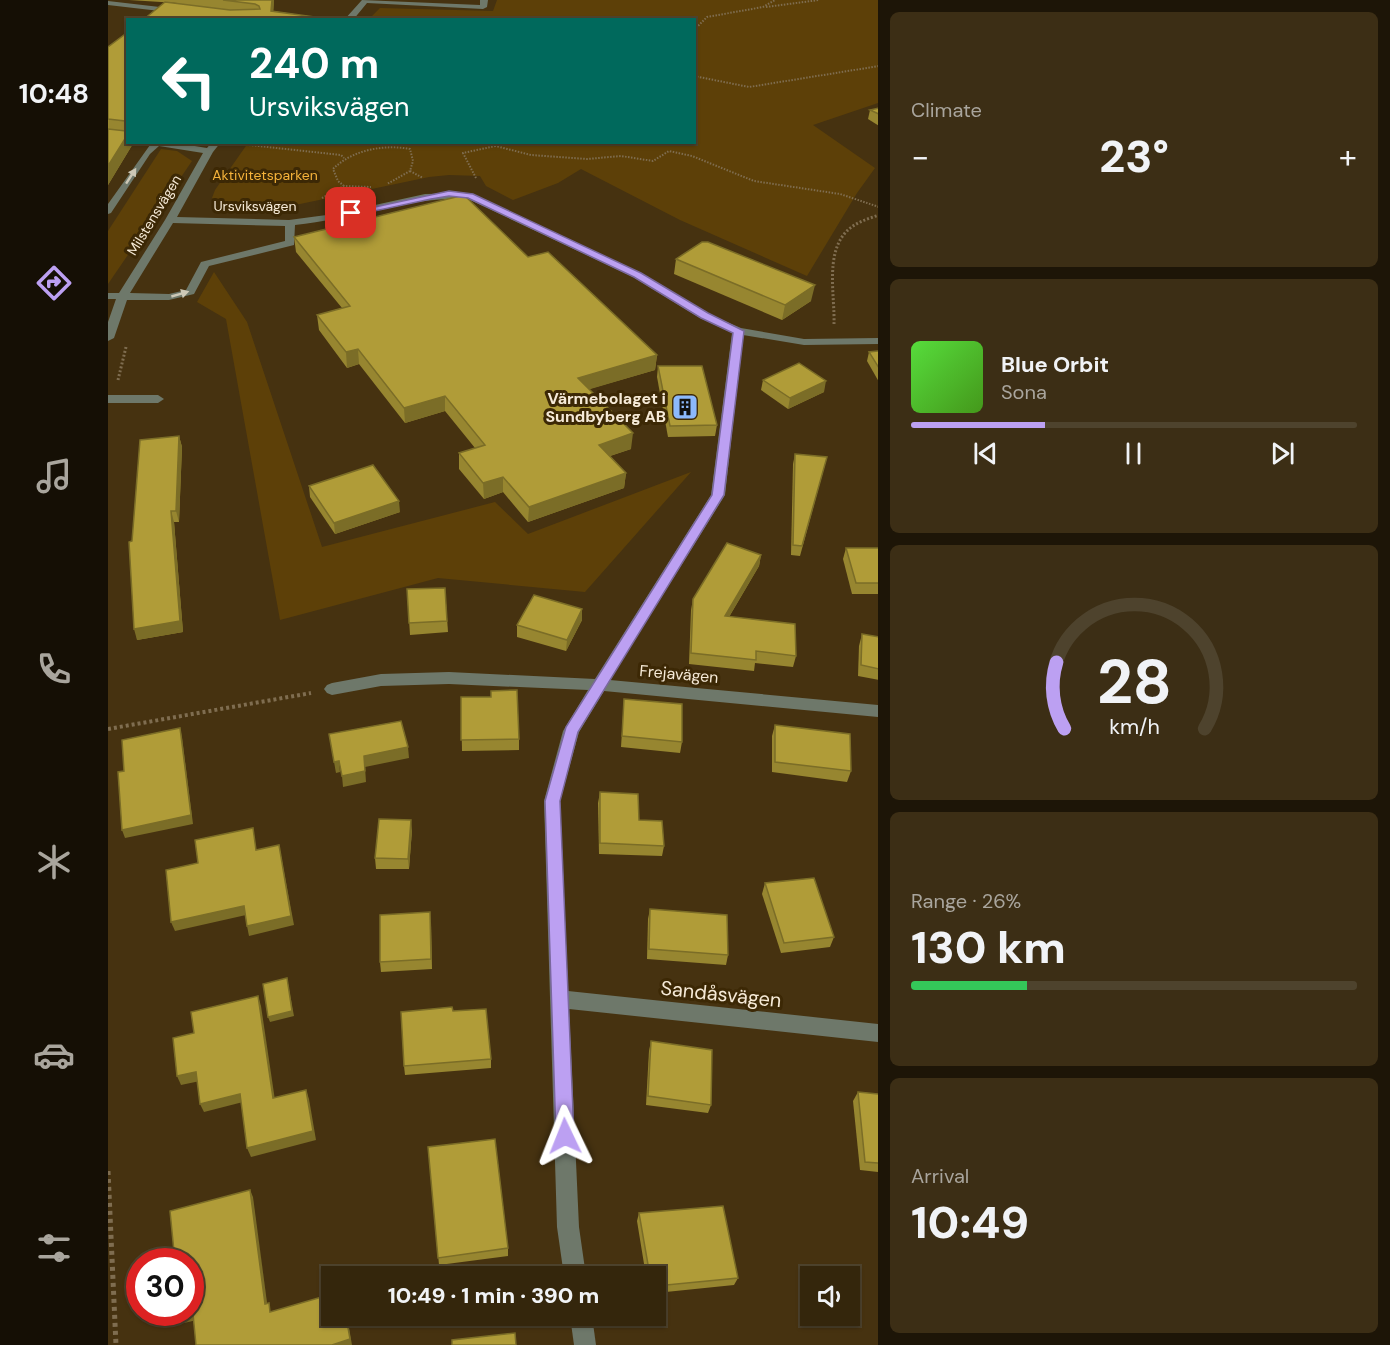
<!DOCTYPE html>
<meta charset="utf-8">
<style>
:root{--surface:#34260c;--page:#3c2e15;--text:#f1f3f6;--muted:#a9a59d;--line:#4e432d;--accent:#bca0f2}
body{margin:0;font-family:"DM Sans",sans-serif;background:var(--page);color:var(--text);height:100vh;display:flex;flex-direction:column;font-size:22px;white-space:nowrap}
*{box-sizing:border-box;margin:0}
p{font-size:20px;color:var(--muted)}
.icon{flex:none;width:33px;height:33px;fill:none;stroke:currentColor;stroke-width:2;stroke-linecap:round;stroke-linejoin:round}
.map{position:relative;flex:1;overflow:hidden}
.details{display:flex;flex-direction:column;gap:12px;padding:12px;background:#1d1507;width:512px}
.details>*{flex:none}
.guide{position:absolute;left:18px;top:18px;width:570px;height:126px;border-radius:0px;box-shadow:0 2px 4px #0004,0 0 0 2px var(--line);background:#00695c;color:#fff;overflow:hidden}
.fabs{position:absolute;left:692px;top:1266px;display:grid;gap:12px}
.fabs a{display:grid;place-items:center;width:60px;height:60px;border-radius:0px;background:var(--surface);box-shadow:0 2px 4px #0004,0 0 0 2px var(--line);font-size:30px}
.speed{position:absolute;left:18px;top:1248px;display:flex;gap:12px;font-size:30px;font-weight:700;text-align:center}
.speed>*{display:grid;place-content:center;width:78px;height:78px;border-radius:50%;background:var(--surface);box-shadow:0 2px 4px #0004,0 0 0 2px var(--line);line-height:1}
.speed .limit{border:9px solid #d22;background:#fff;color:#111}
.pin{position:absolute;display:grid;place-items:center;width:51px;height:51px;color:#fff;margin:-26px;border-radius:12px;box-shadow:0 3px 9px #0006}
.me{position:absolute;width:66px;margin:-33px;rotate:358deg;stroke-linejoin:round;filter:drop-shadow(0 0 4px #0008)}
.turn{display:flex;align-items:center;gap:21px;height:126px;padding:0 24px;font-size:27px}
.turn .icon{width:78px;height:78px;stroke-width:2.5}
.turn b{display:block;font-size:42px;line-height:51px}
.big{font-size:45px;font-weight:800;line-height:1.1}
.details .widget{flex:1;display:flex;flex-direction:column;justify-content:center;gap:9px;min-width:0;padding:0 21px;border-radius:9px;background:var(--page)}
.details .dial{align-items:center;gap:0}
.dial svg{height:156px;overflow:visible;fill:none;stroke:var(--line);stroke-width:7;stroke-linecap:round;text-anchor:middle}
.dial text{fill:var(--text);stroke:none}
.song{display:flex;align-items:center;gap:18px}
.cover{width:72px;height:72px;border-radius:9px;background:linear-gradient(135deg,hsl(110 70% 55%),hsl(100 70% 35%))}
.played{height:6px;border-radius:3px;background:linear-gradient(90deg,var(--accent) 30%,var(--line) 30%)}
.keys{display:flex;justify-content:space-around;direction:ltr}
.heat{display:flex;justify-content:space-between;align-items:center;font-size:33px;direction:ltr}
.charge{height:9px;border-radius:4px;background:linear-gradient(90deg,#34c759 26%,var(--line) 0)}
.trip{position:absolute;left:213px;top:1266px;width:345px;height:60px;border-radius:0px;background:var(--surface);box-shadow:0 2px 4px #0004,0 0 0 2px var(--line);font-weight:800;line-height:60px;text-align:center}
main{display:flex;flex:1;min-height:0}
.menu{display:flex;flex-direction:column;width:108px;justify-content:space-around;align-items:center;background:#150f05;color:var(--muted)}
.menu .icon{width:42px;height:42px}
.menu .on{color:var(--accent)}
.menu b{font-size:27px;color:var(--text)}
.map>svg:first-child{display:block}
.green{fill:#5d4008}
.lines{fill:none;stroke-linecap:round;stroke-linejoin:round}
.path-far3{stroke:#7f6d50;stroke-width:2;stroke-dasharray:1.5 1.5;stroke-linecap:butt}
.path-far2{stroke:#7f6d50;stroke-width:3;stroke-dasharray:2 2;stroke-linecap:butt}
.path-far1{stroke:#7f6d50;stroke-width:4;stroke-dasharray:3 3;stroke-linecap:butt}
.path{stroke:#7f6d50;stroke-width:5;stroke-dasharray:4 4;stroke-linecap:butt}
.minor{fill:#6e786a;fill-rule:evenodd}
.wall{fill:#978630}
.shaded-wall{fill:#7b6d27}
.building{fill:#b09c38;stroke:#7b6d27;stroke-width:1.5}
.oneway{fill:#cdc8b6}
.route{fill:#bca0f2;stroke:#7a689d;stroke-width:1.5}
.labels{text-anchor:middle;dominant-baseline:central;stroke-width:6;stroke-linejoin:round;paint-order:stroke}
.far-park-label{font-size:14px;fill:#f5b33b;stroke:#3c2805}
.far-street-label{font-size:14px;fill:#f6ead7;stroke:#3c2805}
.poi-label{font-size:16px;font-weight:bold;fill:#f6ead7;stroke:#3c2805;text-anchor:end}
.street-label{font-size:16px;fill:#f6ead7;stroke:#3c2805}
.near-street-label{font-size:20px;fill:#f6ead7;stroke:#3c2805}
</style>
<main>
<nav class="menu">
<b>10:48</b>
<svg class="icon on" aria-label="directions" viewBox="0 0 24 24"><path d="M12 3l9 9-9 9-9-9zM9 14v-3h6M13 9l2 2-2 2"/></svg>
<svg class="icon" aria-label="music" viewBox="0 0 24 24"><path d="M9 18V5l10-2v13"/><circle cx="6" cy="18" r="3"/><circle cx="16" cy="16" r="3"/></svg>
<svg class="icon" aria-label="phone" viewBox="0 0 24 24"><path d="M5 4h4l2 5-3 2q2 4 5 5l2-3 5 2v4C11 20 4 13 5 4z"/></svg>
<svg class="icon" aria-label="climate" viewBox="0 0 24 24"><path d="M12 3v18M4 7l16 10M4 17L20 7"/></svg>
<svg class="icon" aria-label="car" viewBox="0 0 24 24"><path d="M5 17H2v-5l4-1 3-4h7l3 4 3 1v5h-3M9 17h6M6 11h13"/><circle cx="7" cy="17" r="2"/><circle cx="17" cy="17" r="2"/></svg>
<svg class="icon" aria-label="filters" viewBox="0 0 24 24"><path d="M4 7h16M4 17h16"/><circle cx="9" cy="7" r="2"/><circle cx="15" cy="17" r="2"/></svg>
</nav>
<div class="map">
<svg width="771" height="1345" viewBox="0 0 771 1345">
<rect width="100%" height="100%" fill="#463210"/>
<!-- green -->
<g class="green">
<polygon points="389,0 770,0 770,103 705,125 767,168 749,193 699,276 572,220 473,169 450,183 405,200 378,186 372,176 341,175 321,177 192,204 134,209 114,207 104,198 107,190 140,143 586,142 586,20 261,19 272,8 385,11"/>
<polygon points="53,149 69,151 84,161 0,284 0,231"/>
<polygon points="106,272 139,322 214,547 387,502 420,534 583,472 477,592 330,578 172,620 118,319 89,302"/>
</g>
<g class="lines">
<!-- path-far3 -->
<g class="path-far3">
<polyline points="658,7 711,0"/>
<polyline points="586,30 599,17 655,7 667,0"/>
<polyline points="586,76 641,87 771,66"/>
<polyline points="324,142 350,142"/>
<polyline points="372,142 423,155 479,159 513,156 545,161 561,151 584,156 646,181 732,194 771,207"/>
<polyline points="132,144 233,155 236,158"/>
<polyline points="302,171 315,178"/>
<polyline points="368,178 355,153 406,142"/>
<path d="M236 186 230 181 225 169C244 150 276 144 302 149L305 161 302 171 279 184"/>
<polyline points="214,198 236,186 263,187"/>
</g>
<!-- path-far2 -->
<g class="path-far2">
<path d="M726 324C727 297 717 254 738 232 746 223 759 219 771 215"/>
<polyline points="10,380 18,347"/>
</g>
<!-- path-far1 -->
<polyline class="path-far1" points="0,729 203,693"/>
<!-- path -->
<polyline class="path" points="0,1171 8,1345"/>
<!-- minor -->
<g class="minor">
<polygon points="254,0 372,5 372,0 380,0 379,7 375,9 259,3 245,20 236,20"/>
<polygon points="0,1 69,9 73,11 69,13 0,5"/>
<path d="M36 142H62L99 148 104 142H113L105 152 69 217 181 220 226 214 317 194 362 193 533 273 600 314 633 328 696 339 771 338V344L696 345 635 335 617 495 502 680 771 705V717L496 691 471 732 452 801 460 991 771 1024V1042L461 1009 471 1227 478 1276H456L449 1227 436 801 455 731 480 690 341 684 273 686 224 695 219 693 216 689 219 685 224 683 273 674 341 672 487 679 603 495 624 333 592 318 525 277 360 199C301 196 246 219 187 225L186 245 101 266 86 294 61 300H19L6 338 0 341V322L8 299H0V293H11L57 220 95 153 51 146 42 154 3 213 0 214V204L42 145ZM65 223 177 226V241L93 262 78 290 61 294 22 293Z"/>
<polygon points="0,395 50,395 56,399 50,403 0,403"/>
<polygon points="462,1316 484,1316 488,1345 466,1345"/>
</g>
</g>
<!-- wall -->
<g class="wall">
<polygon points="21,0 166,0 165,11 207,17 207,20 35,20 69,4 69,3"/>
<polygon points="20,32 20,142 26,142 0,185 0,47"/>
<polygon points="771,108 771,126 760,119 762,110"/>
<polygon points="186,237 420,257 549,355 547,370 481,389 523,449 502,456 518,473 516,488 420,522 395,492 376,499 351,469 351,453 367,448 337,411 297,423 251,364 239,368 211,330 209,315 234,308 188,252"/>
<polygon points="568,259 703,301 674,320 566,274"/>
<polygon points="771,351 771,382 759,361 761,352"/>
<polygon points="550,366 609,425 607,436 560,437 549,377"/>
<polygon points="655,380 716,392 680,409 653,390"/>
<polygon points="71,436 74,447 71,522 66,522 75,632 29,640 24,541"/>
<polygon points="687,454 719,457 692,556 683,555 685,464"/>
<polygon points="201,486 292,512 227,534 202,497"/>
<polygon points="738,548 771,548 771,594 744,594 735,559"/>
<polygon points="653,555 651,566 621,617 688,656 685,667 647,663 646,671 581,664 583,610 585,599"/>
<polygon points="337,588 340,632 302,635 299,589"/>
<polygon points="474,609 474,620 458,651 409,637 409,625"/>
<polygon points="754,634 771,637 771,680 750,676 751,646"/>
<polygon points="353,697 411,739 411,750 354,751"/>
<polygon points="516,699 574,742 572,753 513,747"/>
<polygon points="667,725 743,771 739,782 664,772 664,736"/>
<polygon points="492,792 556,846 554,856 491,854 490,803"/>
<polygon points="304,830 301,869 268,869 267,858"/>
<polygon points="657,883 726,937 722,947 673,953 654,894"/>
<polygon points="542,909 620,955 618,965 539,959 540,919"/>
<polygon points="323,922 324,969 273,972 272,962"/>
<polygon points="345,1011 383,1059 383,1068 297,1075 296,1066"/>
<polygon points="543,1041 603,1105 600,1113 538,1105 541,1051"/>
<polygon points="750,1092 771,1094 771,1172 752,1170 745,1101"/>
<polygon points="320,1147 400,1248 400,1256 331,1265"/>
<polygon points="531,1213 630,1278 626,1285 548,1293 548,1276 538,1276 529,1221"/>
</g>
<!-- shaded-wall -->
<g class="shaded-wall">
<polygon points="164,0 166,0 165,20 163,11"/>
<polygon points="20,134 20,142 26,142 0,185 0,166"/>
<polygon points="707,285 703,301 674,320 677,305"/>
<polygon points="250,349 251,364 239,368 238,352"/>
<polygon points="549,355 547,370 469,393 470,378"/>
<polygon points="718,381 716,392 680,409 682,398"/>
<polygon points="337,396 337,411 297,423 296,408"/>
<polygon points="525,433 523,449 490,460 491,445"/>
<polygon points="71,436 74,447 71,522 68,511"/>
<polygon points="518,473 516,488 420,522 421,507"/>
<polygon points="395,477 395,492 376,499 375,483"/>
<polygon points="291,501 292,512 227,534 226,523"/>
<polygon points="63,511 66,522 75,632 29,640 26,629"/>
<polygon points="653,555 651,566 615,627 617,616"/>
<polygon points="474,609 474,620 458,651 459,640"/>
<polygon points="72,728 74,737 85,824 17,838 14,830"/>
<polygon points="300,747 301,758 257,767 258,782 235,787 234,776 256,756"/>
<polygon points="231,761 232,772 228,773 226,762"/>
<polygon points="303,820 304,830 301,869 300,859"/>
<polygon points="171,845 186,925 141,936 139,926"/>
<polygon points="136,906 138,915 67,931 63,922"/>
<polygon points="179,978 186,1016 162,1022 160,1017"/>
<polygon points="150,996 153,1006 168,1107 165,1098"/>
<polygon points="88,1072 92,1081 73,1085 69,1076"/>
<polygon points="198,1090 201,1099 208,1140 143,1157 139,1148"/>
<polygon points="132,1094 135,1102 96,1112 92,1104"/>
<polygon points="142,1190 145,1197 160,1310 157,1304"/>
<polygon points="85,1314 89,1320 76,1323 72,1318"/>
<polygon points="238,1316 239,1316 244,1345 224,1345"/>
</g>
<!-- building -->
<g class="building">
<polygon points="115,0 164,0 163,11 207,17 204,20 35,20 57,2 122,10 152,9 151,6 147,4"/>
<polygon points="20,32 20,126 17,121 0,119 0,47"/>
<polygon points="771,108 771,114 762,110"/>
<polygon points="0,129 18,131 20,129 20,134 0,166"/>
<polygon points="356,195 420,257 440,252 549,355 470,378 525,433 491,445 518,473 421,507 395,477 375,483 351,453 377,445 337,396 296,408 250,349 238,352 209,315 242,306 186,237"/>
<polygon points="594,242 600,242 707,285 677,305 568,259"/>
<polygon points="771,351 771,368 761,352"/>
<polygon points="691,363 718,381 682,398 655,380"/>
<polygon points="550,366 594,366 609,425 562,426"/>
<polygon points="71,436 68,511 63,511 72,621 26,629 21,542 24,541 32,440"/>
<polygon points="687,454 719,457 694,546 685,545"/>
<polygon points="265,465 291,501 226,523 201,486"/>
<polygon points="619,543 653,555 617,616 687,624 688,656 648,651 648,660 583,653 585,599"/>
<polygon points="738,548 771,548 771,583 748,583"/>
<polygon points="337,588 339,621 301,623 299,589"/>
<polygon points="426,595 474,609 459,640 409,625"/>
<polygon points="754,634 771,637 771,669 753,665"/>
<polygon points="409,690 411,739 353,740 353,697 383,697 383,691"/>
<polygon points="516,699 574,704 574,742 514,736"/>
<polygon points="293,721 300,747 256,756 257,771 234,776 231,761 226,762 221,734"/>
<polygon points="667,725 742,734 743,771 667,762"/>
<polygon points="72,728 83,815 14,830 10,772 16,771 14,740"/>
<polygon points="492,792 530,794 531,820 554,821 556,846 492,843"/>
<polygon points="271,819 303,820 300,859 267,858"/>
<polygon points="145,828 148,850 171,845 183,916 139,926 136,906 63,922 58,870 90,863 87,840"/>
<polygon points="706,878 726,937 676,943 657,883"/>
<polygon points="542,909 619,915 620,955 541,949"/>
<polygon points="322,912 323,959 272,962 272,915"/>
<polygon points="179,978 184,1011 160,1017 155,984"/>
<polygon points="150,996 165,1098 198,1090 205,1131 139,1148 132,1094 92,1104 88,1072 69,1076 65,1038 86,1033 83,1012"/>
<polygon points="344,1007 345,1011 378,1009 383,1059 296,1066 293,1012"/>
<polygon points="543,1041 604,1050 603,1105 540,1096"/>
<polygon points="750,1092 771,1094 771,1163 757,1162"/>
<polygon points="387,1139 400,1248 330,1258 320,1147"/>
<polygon points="142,1190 157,1304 161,1303 162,1312 224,1294 224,1316 238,1316 242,1339 224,1345 88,1345 85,1314 72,1318 71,1312 82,1312 82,1262 67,1262 62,1211"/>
<polygon points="615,1206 630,1278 548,1286 548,1276 542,1276 531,1213"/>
<polygon points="407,1333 408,1345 344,1345 344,1340"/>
</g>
<!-- one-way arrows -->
<defs><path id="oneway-solid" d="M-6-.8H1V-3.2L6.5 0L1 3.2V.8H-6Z" transform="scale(1.5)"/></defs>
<g class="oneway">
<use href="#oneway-solid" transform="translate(23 176) rotate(-57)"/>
<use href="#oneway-solid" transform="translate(72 294) rotate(-16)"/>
</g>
<!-- route -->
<polygon class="route" points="341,191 365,194 533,273 600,313 636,331 616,495 470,732 452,801 466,1136 463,1142 457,1145 450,1142 448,1136 437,801 458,727 604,495 625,333 593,318 526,277 360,198 341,196 323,199 243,216 239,213"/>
<!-- icons -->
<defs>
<symbol id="building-square" viewBox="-11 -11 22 22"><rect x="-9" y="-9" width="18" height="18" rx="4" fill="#8cb9fc" stroke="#3c2805"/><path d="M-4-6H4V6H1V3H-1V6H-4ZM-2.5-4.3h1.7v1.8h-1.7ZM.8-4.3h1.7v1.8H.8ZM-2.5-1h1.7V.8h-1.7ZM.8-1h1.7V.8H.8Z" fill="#111"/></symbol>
</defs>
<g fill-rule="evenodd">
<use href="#building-square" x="562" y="392" width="30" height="30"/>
</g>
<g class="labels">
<!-- far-park labels -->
<g class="far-park-label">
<text x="157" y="175">Aktivitetsparken</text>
</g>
<!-- far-street labels -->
<g class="far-street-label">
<text x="147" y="206">Ursviksvägen</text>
<text transform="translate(46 215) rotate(-59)">Milstensvägen</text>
</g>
<!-- poi labels -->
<g class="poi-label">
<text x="558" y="398">Värmebolaget i<tspan x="558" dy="18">Sundbyberg AB</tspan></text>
</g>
<!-- street labels -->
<g class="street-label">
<text transform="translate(571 674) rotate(5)">Frejavägen</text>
</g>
<!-- near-street labels -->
<g class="near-street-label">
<text transform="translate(613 994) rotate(6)">Sandåsvägen</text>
</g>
</g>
</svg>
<div class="fabs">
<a><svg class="icon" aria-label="sound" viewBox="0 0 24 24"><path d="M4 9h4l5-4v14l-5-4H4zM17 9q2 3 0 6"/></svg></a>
</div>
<div class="speed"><div class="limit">30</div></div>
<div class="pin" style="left:243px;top:213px;background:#d93025"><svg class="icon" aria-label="arrive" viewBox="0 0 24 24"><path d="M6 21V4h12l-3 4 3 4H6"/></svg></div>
<svg class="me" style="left:457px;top:1136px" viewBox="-20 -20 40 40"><path d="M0-17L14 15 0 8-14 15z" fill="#bca0f2" stroke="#fff" stroke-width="4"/></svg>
<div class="trip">10:49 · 1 min · 390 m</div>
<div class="guide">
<div class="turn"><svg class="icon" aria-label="left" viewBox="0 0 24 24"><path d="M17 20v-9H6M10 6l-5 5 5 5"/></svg><div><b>240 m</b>Ursviksvägen</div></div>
</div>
</div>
<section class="details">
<div class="widget"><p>Climate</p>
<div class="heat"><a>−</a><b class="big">23°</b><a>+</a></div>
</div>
<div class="widget">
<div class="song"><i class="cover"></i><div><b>Blue Orbit</b><p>Sona</p></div></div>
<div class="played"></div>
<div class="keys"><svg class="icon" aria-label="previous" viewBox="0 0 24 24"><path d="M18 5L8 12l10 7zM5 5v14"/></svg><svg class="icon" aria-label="pause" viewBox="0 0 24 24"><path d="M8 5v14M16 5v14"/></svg><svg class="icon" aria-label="next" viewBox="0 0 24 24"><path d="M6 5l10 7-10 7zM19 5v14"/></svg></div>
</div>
<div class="widget dial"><svg viewBox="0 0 100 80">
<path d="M14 69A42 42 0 1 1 86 69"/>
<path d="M14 69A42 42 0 0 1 10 35" stroke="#bca0f2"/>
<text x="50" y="56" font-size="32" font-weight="700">28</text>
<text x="50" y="72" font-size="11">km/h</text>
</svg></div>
<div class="widget"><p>Range · 26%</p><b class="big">130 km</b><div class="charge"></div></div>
<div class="widget"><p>Arrival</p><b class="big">10:49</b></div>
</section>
</main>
